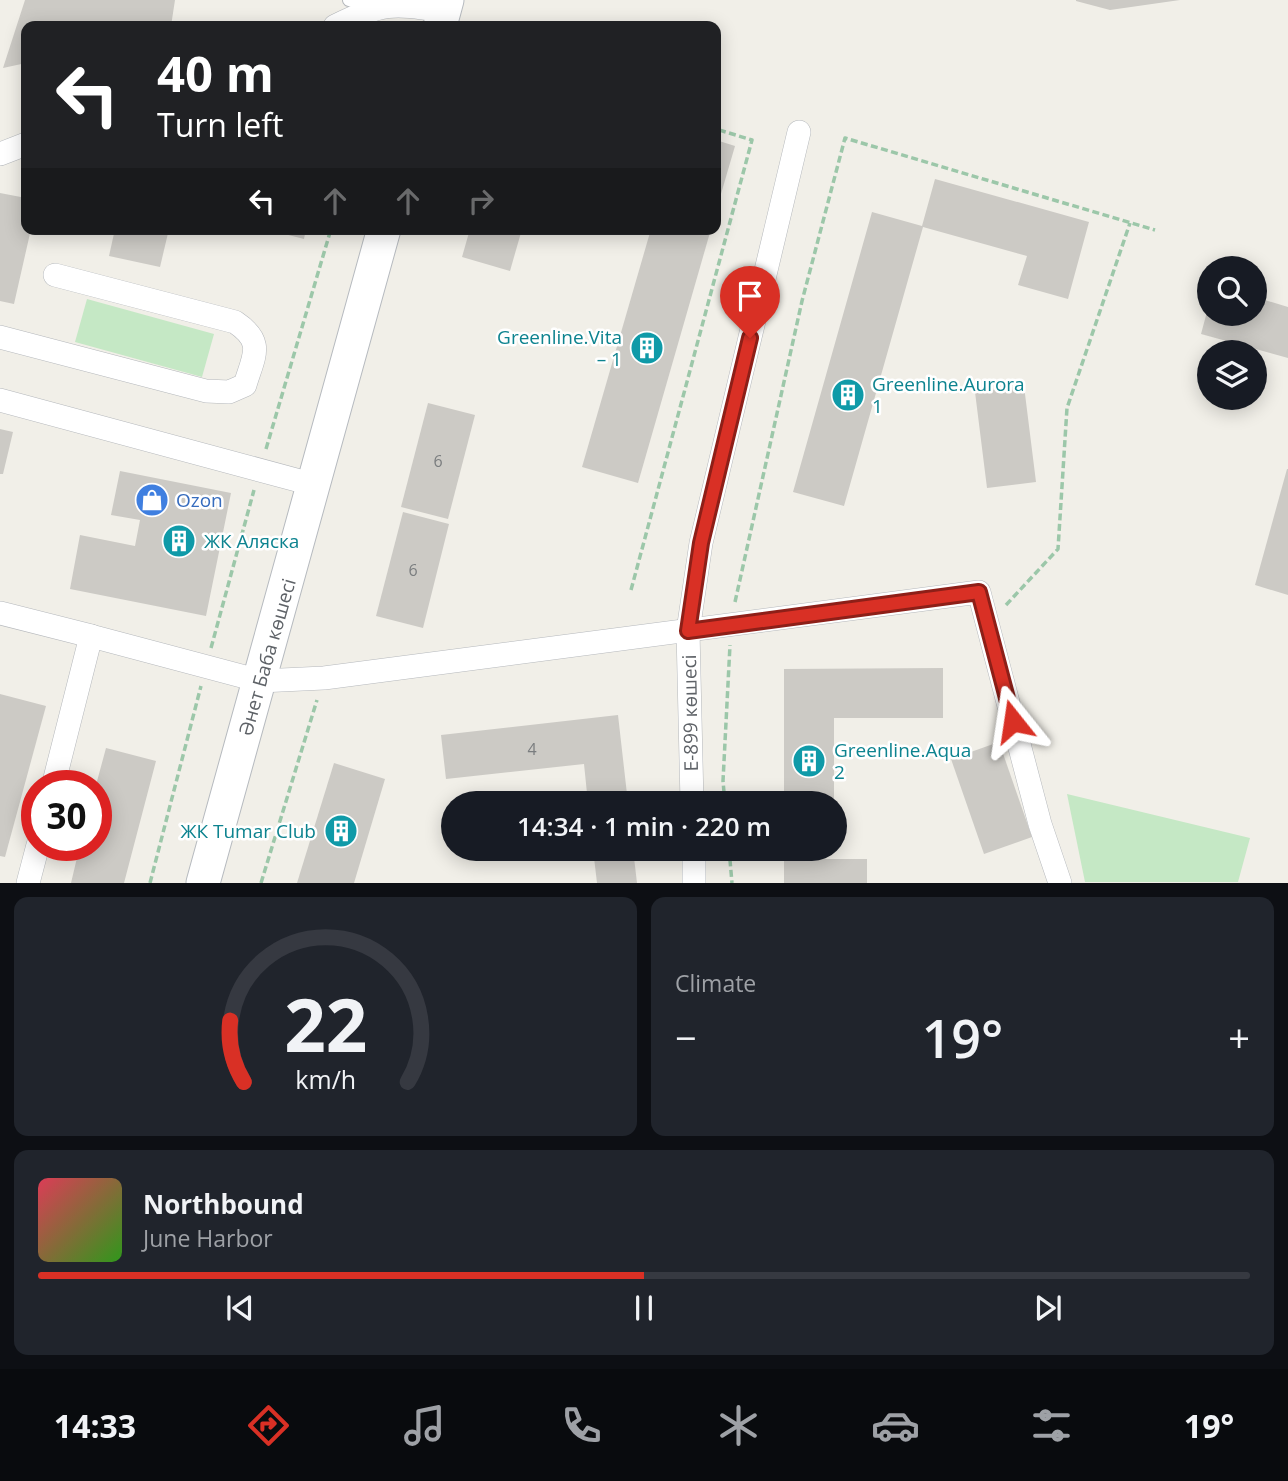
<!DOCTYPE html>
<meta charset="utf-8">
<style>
:root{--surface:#171b24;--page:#20242c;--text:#f1f3f6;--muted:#9ea1a6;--line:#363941;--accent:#d93025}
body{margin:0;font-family:"Open Sans",sans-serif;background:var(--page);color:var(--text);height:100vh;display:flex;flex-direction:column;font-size:26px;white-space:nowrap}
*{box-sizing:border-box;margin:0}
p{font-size:23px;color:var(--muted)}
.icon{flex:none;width:38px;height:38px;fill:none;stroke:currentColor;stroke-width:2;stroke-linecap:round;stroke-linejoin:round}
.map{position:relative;height:883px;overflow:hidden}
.sheet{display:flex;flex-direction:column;gap:14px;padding:14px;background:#0d0f14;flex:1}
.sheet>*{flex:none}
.hud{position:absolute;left:21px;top:21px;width:700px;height:214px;border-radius:14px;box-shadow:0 4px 18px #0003;background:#202124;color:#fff;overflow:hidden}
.controls{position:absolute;left:1197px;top:256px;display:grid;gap:14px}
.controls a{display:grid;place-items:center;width:70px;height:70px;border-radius:50%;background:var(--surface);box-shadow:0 4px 18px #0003;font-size:35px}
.speed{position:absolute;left:21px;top:770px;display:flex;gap:14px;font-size:35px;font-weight:700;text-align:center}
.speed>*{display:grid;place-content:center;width:91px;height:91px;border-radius:50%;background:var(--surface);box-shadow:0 4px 18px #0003;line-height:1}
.speed .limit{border:10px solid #d22;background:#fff;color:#111}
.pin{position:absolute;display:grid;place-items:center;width:60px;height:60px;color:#fff;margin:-72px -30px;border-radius:50% 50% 50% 0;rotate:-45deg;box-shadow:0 0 7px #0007}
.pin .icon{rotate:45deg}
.me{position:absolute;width:77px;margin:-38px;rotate:345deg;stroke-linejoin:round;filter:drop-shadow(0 0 5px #0008)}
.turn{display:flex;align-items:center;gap:24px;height:147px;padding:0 21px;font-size:32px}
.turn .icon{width:91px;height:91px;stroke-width:2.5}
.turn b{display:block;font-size:49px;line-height:60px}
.lanes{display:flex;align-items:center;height:66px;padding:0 21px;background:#0003;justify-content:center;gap:35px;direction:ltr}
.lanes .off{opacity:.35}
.big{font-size:52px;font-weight:600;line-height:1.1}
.sheet .card{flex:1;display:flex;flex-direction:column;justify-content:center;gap:10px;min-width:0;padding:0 24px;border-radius:14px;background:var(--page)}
.sheet .dial{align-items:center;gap:0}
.dial svg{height:182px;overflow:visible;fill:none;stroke:var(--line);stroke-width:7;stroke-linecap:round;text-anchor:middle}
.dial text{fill:var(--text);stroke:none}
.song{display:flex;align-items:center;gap:21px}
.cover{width:84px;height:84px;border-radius:10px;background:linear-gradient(135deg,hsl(350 70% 55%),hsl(110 70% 35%))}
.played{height:7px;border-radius:4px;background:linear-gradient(90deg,var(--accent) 50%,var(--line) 50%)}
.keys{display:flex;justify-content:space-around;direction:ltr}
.heat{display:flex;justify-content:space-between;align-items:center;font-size:38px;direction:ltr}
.sheet .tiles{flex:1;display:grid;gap:14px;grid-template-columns:1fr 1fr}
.card:last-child{grid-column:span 2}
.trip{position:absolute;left:441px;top:791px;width:406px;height:70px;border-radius:35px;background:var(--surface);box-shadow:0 4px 18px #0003;font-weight:600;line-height:70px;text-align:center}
.dock{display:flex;height:112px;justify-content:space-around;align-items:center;background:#090b0e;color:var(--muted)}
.dock .icon{width:49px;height:49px}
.dock .current{color:var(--accent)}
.dock b{font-size:32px;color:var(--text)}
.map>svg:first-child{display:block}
.green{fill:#c5e8c5}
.building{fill:#cccac5}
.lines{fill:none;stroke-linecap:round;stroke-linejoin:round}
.lane-casing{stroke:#b5b8bc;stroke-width:14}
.street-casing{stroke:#b5b8bc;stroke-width:24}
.secondary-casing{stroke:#b6babf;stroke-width:35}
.path{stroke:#9cc7a9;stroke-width:3.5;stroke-dasharray:7 3.5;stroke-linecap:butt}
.lane{stroke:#fff;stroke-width:12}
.street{stroke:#fff;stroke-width:23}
.secondary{stroke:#fff;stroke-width:33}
.route-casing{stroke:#8d1f18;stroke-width:18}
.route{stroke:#d93025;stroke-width:12}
.labels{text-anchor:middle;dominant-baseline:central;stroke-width:5;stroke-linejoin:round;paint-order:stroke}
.number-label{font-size:16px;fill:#7a7d7f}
.culture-label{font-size:19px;fill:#0d838f;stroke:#fff;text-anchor:start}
.shop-label{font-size:19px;fill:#366cbe;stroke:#fff;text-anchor:start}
.street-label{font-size:19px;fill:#5f6368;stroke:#fff}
</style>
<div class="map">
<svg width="1288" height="883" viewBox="0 0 1288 883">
<rect width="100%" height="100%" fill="#f1efe8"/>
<!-- green -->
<g class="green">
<polygon points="87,299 214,334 202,377 75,342"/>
<polygon points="1067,794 1250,838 1238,882 1085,882"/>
</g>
<!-- building -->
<g class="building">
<polygon points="25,0 175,0 171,26 26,26 26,63 3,68"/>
<polygon points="1180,0 1110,10 1076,1 1076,0"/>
<polygon points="716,140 735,146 716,211"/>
<polygon points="935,179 1089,222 1068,299 1018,285 1027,256 923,227 844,506 793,492 872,212 922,226"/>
<polygon points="0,193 26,198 26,229 31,229 14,304 0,301"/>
<polygon points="115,229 169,229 160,267 109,256"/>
<polygon points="265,229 306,229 304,239"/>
<polygon points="470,229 522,229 510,271 462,257"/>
<polygon points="651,229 711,229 638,483 582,467"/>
<polygon points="1255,297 1288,307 1288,358 1201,334 1208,308 1209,313 1255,313"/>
<polygon points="1024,386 1036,482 987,488 975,392"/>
<polygon points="428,403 475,415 448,519 401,507"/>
<polygon points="0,429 13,432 3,474 0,474"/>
<polygon points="1287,469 1288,469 1288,595 1255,585"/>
<polygon points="120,471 231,493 206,616 70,589 80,535 135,546 140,520 111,515"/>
<polygon points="403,512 449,524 423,628 376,616"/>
<polygon points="943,668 943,718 834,718 834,803 784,803 784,669"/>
<polygon points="0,694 46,706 5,857 0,856"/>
<polygon points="618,715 628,803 588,803 584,764 446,779 441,735"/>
<polygon points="999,742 1032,837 984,854 951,759"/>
<polygon points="106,748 156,761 124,883 71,883 80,845 96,845 96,785"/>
<polygon points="334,763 385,779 354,883 297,883"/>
<polygon points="593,849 633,849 637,883 597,883"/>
<polygon points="784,849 822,849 822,859 867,859 867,883 784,883"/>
</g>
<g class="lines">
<defs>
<polyline id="lane" points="349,0 374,7"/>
<g id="street">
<path d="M335 26C385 2 390 3 444 11"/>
<polyline points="0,154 26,144"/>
<path d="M0 337 206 391 229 392 245 385C254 355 265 342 235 322L55 275"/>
<polyline points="0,400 315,485"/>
<polyline points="0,613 91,636 53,786"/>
<polyline points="91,636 260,681 324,678 979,592 1040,824 1060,883"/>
<polyline points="692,803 688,631 701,543 799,132"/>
<polyline points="694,849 694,883"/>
<polyline points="28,883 38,845"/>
</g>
<g id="secondary">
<polyline points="440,26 447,0"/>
<polyline points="203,883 384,229"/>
</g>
</defs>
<!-- lane casing -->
<use href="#lane" class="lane-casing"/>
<!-- street casing -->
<use href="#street" class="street-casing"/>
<!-- secondary casing -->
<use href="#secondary" class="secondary-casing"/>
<!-- path -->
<g class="path">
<polyline points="266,449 331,229"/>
<polyline points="631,590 752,140 716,129"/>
<polyline points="735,602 802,301 845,138 1155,230"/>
<polyline points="1006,605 1058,549 1067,408 1130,223"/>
<polyline points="211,648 254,490"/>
<polyline points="725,803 723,781 730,645"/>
<polyline points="729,849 732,883"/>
<polyline points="150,883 201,686"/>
<polyline points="261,883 317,700"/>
</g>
<!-- lane -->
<use href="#lane" class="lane"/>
<!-- street -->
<use href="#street" class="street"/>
<!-- secondary -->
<use href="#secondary" class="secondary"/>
</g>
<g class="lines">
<defs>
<polyline id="route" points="750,338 701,543 688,631 979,592 1013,721"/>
</defs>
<!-- route casing -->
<use href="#route" class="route-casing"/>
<!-- route -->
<use href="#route" class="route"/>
</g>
<!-- icons -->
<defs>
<symbol id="building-disc" viewBox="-11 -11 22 22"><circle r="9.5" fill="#0f9aa8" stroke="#fff"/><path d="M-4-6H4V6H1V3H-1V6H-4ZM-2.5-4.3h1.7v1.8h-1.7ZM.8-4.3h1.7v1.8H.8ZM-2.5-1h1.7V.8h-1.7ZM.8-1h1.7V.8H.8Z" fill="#fff"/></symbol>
<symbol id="shop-disc" viewBox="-11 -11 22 22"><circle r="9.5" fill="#3f7fe0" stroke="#fff"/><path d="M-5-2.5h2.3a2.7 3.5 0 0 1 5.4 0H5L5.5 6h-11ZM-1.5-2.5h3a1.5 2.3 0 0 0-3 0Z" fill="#fff"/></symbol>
</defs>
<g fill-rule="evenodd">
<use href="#building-disc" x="628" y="329" width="38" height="38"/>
<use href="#building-disc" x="829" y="376" width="38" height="38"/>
<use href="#shop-disc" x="133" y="481" width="38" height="38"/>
<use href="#building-disc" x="160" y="522" width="38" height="38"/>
<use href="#building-disc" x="790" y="742" width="38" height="38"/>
<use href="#building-disc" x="322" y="812" width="38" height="38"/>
</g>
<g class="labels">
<!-- number labels -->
<g class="number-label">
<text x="438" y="461">6</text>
<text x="413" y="570">6</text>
<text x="532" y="749">4</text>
</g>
<!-- culture labels -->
<g class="culture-label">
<text x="622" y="337" text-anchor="end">Greenline.Vita<tspan x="622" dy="22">– 1</tspan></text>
<text x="872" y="384">Greenline.Aurora<tspan x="872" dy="22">1</tspan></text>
<text x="204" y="541">ЖК Аляска</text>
<text x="834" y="750">Greenline.Aqua<tspan x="834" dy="22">2</tspan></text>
<text x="316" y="831" text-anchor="end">ЖК Tumar Club</text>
</g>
<!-- shop labels -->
<g class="shop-label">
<text x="176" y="500">Ozon</text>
</g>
<!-- street labels -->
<g class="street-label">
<text transform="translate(267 657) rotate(-74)">Әнет Баба көшесі</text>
<text transform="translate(690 713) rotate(-91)">Е-899 көшесі</text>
</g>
</g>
</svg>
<div class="controls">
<a><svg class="icon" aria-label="search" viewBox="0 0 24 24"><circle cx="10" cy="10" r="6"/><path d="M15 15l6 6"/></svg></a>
<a><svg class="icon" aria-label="layers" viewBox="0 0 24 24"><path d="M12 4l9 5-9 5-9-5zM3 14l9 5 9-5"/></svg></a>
</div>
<div class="speed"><div class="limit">30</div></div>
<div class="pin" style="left:750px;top:338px;background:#d93025"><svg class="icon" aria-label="arrive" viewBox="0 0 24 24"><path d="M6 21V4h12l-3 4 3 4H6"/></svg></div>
<svg class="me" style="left:1013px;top:721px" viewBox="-20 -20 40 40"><path d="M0-17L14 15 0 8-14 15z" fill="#d93025" stroke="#fff" stroke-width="4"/></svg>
<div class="trip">14:34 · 1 min · 220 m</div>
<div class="hud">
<div class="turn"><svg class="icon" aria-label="left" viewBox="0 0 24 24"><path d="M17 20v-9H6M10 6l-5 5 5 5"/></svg><div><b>40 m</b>Turn left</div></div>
<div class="lanes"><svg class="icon" aria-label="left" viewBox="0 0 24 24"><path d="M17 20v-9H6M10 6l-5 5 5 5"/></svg><svg class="icon off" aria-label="ahead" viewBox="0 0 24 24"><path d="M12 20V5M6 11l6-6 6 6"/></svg><svg class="icon off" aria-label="ahead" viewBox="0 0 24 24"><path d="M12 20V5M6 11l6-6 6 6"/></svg><svg class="icon off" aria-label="right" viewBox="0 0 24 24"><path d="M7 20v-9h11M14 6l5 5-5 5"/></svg></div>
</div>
</div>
<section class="sheet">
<div class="tiles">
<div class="card dial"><svg viewBox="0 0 100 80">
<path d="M14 69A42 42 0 1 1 86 69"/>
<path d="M14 69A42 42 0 0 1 8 42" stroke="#d93025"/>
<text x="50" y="56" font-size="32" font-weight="700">22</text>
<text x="50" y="72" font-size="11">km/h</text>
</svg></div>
<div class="card"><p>Climate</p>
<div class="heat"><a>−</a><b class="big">19°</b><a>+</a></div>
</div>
<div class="card">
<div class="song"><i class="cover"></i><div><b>Northbound</b><p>June Harbor</p></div></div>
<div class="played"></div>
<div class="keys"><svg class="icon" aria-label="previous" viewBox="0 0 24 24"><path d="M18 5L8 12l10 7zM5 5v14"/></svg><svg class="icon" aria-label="pause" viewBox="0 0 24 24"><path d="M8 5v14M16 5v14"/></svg><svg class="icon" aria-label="next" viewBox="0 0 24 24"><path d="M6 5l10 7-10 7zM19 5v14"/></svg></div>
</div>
</div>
</section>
<nav class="dock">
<b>14:33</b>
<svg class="icon current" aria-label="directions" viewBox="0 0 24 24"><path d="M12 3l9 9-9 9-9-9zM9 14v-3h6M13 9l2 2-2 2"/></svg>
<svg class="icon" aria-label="music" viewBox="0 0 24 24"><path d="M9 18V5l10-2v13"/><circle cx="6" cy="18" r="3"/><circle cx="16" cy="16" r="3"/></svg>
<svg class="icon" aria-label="phone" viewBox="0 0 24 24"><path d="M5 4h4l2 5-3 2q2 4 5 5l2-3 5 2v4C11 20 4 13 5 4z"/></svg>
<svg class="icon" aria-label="climate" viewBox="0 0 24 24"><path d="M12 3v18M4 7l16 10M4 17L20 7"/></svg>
<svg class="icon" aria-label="car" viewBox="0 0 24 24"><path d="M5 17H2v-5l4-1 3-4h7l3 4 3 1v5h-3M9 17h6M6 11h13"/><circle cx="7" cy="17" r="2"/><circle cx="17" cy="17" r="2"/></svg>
<svg class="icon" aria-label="filters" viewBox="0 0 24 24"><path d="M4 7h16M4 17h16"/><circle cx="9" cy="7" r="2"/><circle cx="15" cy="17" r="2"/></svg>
<b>19°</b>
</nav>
